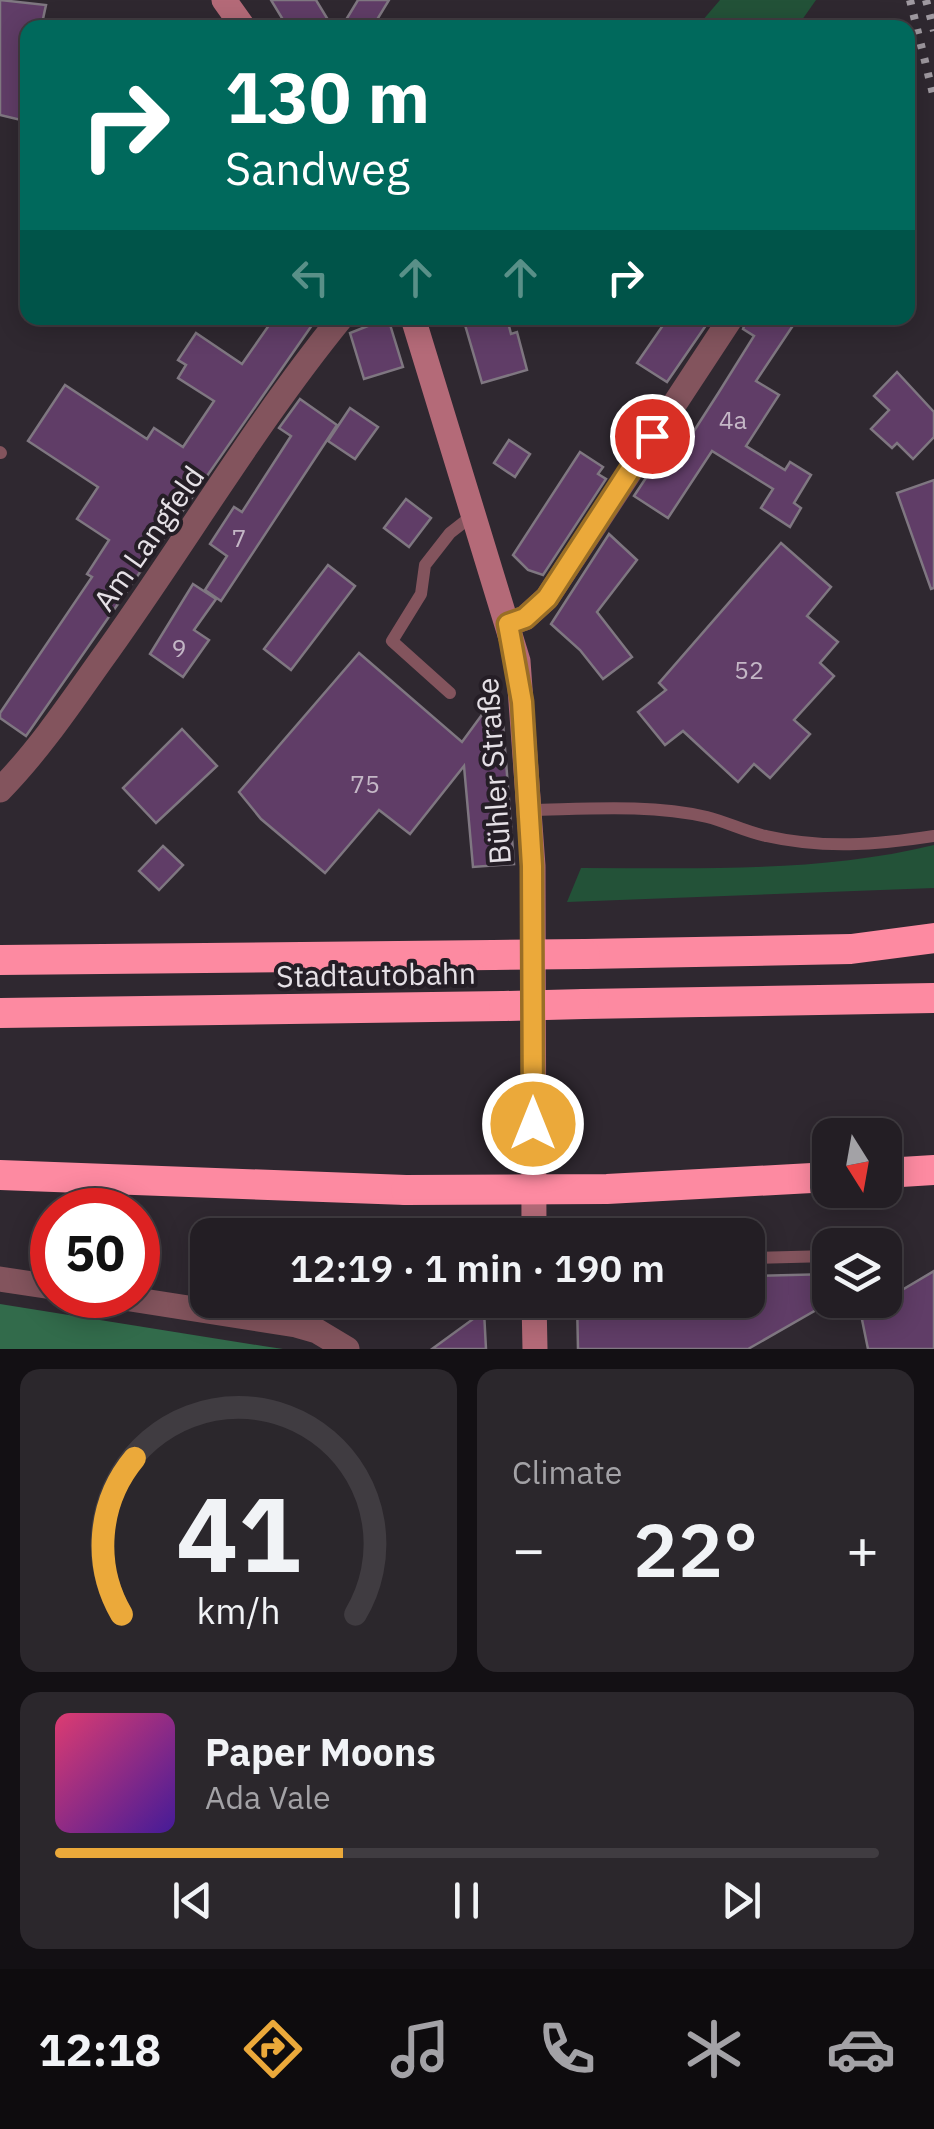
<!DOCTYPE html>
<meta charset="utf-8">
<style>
:root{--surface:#231e24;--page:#2b272c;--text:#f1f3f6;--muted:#a3a2a6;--line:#403c41;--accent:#eba93a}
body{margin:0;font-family:"IBM Plex Sans",sans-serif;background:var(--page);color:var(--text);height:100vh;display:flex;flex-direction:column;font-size:38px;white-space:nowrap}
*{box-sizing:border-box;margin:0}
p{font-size:32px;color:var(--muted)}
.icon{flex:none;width:55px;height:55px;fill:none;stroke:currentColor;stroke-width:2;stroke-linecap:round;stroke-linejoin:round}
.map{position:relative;height:1349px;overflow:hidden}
.sheet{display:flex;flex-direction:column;gap:20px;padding:20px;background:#131014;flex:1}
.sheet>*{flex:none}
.guide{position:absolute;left:20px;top:20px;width:895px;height:305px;border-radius:20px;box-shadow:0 5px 25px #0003,0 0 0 2px var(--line);background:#00695c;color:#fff;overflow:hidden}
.needle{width:65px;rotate:169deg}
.fabs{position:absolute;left:812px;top:1118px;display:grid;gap:20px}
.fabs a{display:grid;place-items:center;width:90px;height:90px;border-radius:20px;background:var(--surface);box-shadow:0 5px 25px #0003,0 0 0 2px var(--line);font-size:50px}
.speed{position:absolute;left:30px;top:1188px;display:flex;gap:20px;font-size:50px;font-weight:700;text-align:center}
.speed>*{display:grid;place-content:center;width:130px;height:130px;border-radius:50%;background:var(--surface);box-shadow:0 5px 25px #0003,0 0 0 2px var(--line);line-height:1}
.speed .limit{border:15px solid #d22;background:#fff;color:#111}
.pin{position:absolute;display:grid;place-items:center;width:85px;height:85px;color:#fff;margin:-42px;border:5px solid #fff;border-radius:50%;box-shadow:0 2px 10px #0007}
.me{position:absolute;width:110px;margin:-55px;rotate:0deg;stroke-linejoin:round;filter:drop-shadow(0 0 8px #0008)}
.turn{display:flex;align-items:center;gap:35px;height:210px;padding:0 40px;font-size:45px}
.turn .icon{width:130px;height:130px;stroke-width:2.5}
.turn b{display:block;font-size:70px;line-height:85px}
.lanes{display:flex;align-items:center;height:95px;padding:0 40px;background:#0003;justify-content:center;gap:50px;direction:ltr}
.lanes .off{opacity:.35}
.big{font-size:75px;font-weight:600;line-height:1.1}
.sheet .widget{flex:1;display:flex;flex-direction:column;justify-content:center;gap:15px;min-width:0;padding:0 35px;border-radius:20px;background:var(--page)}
.sheet .dial{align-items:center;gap:0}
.dial svg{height:260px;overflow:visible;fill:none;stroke:var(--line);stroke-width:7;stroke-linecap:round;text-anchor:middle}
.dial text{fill:var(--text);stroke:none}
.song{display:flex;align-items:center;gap:30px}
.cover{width:120px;height:120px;border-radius:15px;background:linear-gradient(135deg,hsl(340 70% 55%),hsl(260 70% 35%))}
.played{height:10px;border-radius:5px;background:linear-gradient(90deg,var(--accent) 35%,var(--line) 35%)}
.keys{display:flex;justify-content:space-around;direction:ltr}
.heat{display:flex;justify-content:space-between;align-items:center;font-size:55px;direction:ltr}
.sheet .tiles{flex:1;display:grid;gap:20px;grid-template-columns:1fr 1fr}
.widget:last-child{grid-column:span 2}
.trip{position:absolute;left:190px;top:1218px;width:575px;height:100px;border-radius:20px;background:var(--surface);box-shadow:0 5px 25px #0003,0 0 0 2px var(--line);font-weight:600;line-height:100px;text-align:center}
.dock{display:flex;height:160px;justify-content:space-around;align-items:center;background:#0e0c0e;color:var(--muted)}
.dock .icon{width:70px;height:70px}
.dock .current{color:var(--accent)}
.dock b{font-size:45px;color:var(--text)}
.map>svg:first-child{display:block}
.green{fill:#235238}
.forest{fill:#326b4b}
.building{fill:#603d67;stroke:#7f7781;stroke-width:2.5}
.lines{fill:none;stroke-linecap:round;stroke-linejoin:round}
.lane{stroke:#83545d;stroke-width:12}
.street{stroke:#83545d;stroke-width:25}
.secondary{stroke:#b46a78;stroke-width:25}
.highway{stroke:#fd8aa1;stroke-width:30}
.rail{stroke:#9f99a0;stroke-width:8;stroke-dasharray:5 10;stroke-linecap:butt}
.highway-bridge{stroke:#fd8aa1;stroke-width:30}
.route-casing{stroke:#996e26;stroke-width:25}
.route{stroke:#eba93a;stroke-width:18}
.labels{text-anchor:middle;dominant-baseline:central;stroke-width:8;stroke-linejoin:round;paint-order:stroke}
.number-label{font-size:25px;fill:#c4b7c6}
.street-label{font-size:30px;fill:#e5e0e6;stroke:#251e26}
</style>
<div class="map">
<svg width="934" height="1349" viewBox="0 0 934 1349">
<rect width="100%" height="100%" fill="#2f2830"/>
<!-- green -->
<g class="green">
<polygon points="720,0 816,0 797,27 709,27 702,21"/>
<path d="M934 845V888L567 902 581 868C699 868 819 873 934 845Z"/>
</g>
<!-- forest -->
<polygon class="forest" points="0,1304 263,1346 283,1349 0,1349"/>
<!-- building -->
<g class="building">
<polygon points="0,0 46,5 41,28 28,28 28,88 21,120 0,115"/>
<polygon points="271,0 316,0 333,28 288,28"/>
<polygon points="358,0 389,0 372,28 341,28"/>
<polygon points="274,318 317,318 26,736 0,718 0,713 92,577 87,574 109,540 77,519 98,487 28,441 65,385 147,439 154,428 183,447 214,401 178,378 186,365 178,360 196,333 242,364"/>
<polygon points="388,318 403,367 364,379 350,333"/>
<polygon points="463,318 507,318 511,334 517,332 527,370 482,383"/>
<polygon points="668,318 711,318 667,382 637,363"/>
<polygon points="747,318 798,318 756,381 779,395 746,446 785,470 790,462 811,475 794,503 801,508 790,527 761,508 773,489 712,451 668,518 634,496 671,440 683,448 719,392 754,336 743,329"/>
<polygon points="897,372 934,412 934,437 913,459 897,443 892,448 871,429 889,410 874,396"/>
<polygon points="300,399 337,425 221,601 205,590 227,556 210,544 234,507 242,512 291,436 279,428"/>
<polygon points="350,408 378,427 355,459 328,441"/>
<polygon points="629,409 645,420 633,438 617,428"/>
<polygon points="509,440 530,454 515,477 494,463"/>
<polygon points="580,452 603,467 598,474 606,479 543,575 528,570 513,555"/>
<polygon points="934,480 934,588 931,589 897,493"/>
<polygon points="406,499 431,518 409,547 384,528"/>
<polygon points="609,534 637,560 597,612 632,657 603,679 580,650 551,624"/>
<polygon points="781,543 831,587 807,616 838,642 820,663 834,676 794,720 810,734 770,778 754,764 738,782 683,731 665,745 638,712 666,690 659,683"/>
<polygon points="328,565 355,586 291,670 264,649"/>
<polygon points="193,584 216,599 194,630 209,640 183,677 150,654"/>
<polygon points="359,653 462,742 484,712 502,710 514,864 473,867 464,766 410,834 379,810 325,873 261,819 239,792"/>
<polygon points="182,729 217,766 156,823 123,788"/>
<polygon points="163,846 183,865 159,890 139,871"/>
<polygon points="934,1271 934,1349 868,1349 858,1300 885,1300"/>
<polygon points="830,1274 830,1302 748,1349 578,1349 577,1300 748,1300 748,1276"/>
<polygon points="484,1311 486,1349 432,1349"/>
</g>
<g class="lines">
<!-- lane -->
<g class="lane">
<polyline points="0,452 1,453"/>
<polyline points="450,693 392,641 421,594 425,565 450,533 473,515"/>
<path d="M530 810C587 809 650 804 707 817 727 822 746 832 766 836 823 849 877 845 934 836"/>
<polyline points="748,1258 830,1256"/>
</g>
<!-- street -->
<g class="street">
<polyline points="508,624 525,618 547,598 731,318"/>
<path d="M0 790C38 751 68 707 99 663 181 550 253 426 341 318"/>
<polyline points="0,1279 52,1287"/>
<polyline points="105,1295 296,1325 317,1331 347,1349"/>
</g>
<!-- secondary -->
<g class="secondary">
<polyline points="224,0 244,28"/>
<polyline points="413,318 518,661 533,866 534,1235"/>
<polyline points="534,1300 535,1349"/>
</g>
<!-- highway -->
<g class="highway">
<polyline points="585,954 851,949 934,938"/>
<polyline points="0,960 493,955"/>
<polyline points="584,1004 934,998"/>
<polyline points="0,1013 504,1006"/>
<polyline points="885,1173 934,1170"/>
<polyline points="0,1175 406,1190"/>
</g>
<!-- rail -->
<g class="rail">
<polyline points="910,0 934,98"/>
<polyline points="926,0 934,31"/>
</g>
<!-- highway-bridge -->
<g class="highway-bridge">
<polyline points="493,955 585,954"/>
<polyline points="504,1006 584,1004"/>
<polyline points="406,1190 607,1189 830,1177"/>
</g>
</g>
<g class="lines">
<defs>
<polyline id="route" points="533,1124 532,866 522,702 508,624 525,618 547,598 652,436"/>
</defs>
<!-- route casing -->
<use href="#route" class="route-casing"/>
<!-- route -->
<use href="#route" class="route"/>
</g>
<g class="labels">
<!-- number labels -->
<g class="number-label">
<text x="733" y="419">4a</text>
<text x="239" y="537">7</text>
<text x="179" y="647">9</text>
<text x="749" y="669">52</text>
<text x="365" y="783">75</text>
</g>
<!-- street labels -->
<g class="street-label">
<text transform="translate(148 538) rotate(-55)">Am Langfeld</text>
<text transform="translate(493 771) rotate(-94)">Bühler Straße</text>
<text transform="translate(376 974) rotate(-1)">Stadtautobahn</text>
</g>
</g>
</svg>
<div class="fabs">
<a><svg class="needle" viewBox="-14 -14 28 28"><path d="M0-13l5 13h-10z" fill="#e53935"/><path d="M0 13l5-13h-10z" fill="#a3a2a6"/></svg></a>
<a><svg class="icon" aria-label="layers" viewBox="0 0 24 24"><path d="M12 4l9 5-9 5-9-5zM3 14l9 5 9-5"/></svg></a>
</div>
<div class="speed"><div class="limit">50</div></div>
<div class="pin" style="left:652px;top:436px;background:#d93025"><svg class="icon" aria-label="arrive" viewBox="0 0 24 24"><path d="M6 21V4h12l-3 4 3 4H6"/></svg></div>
<svg class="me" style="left:533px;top:1124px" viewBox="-20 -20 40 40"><circle r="17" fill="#eba93a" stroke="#fff" stroke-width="3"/><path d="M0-11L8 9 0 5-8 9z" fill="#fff"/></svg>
<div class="trip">12:19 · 1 min · 190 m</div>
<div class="guide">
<div class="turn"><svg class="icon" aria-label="right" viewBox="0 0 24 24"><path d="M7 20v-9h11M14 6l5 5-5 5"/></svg><div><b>130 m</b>Sandweg</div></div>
<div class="lanes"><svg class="icon off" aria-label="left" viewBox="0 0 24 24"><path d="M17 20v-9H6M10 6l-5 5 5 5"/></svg><svg class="icon off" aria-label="ahead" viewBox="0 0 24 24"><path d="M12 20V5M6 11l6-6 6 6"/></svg><svg class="icon off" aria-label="ahead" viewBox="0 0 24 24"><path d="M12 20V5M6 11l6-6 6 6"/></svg><svg class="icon" aria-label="right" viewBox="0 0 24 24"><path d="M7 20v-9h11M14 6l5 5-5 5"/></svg></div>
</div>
</div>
<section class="sheet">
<div class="tiles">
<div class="widget dial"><svg viewBox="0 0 100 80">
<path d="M14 69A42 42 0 1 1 86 69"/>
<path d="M14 69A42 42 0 0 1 18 21" stroke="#eba93a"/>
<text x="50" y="56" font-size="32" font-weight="700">41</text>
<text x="50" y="72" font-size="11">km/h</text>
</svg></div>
<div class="widget"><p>Climate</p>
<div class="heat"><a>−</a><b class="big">22°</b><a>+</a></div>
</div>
<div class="widget">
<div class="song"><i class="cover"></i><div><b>Paper Moons</b><p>Ada Vale</p></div></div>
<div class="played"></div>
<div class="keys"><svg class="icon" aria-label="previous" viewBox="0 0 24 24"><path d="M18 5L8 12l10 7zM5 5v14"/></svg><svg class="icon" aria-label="pause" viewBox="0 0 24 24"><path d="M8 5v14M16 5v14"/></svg><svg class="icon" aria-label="next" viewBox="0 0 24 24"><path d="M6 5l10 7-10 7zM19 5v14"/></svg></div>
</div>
</div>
</section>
<nav class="dock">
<b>12:18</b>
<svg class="icon current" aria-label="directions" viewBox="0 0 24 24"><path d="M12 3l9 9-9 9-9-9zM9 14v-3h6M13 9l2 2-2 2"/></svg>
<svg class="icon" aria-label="music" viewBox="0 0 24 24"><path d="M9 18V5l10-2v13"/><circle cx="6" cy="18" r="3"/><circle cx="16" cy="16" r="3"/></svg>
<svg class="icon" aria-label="phone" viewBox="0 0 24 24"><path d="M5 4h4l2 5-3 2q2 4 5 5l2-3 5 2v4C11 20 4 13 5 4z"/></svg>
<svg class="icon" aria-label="climate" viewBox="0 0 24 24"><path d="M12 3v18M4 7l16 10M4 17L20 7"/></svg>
<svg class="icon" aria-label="car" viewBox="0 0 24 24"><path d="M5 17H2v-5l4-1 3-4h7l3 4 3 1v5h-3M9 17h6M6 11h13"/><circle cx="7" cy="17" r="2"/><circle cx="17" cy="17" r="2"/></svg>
</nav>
